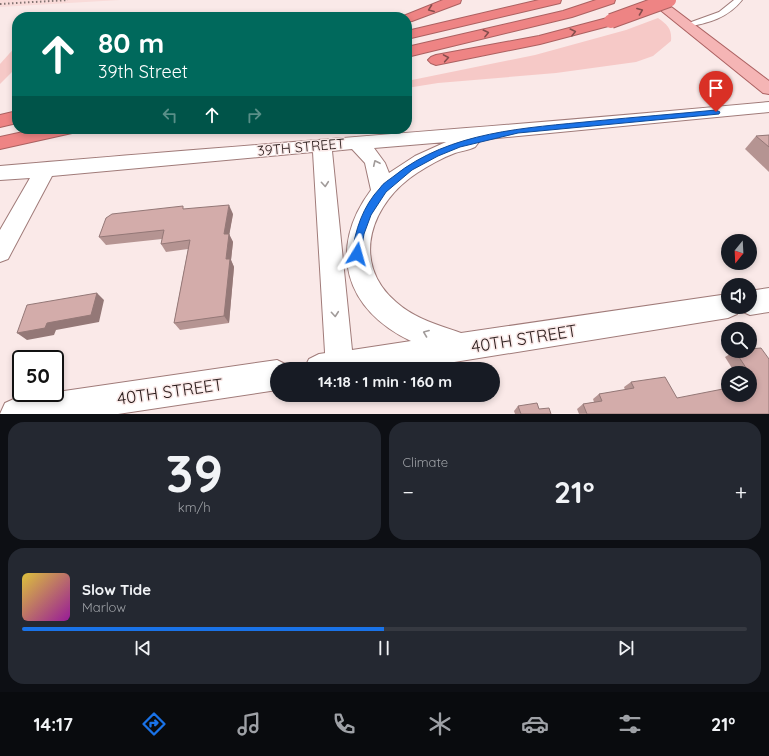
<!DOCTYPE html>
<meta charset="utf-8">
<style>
:root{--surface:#171b24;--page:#242831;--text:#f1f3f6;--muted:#9ea1a6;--line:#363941;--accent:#1a73e8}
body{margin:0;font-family:Quicksand,sans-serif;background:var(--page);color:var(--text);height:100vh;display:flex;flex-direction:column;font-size:15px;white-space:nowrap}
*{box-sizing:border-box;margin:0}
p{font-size:13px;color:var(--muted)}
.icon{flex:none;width:22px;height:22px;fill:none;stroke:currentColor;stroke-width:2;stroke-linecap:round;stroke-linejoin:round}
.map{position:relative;height:414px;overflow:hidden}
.side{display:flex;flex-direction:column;gap:8px;padding:8px;background:#0d0f14;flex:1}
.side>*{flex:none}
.banner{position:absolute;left:12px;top:12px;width:400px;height:122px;border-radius:16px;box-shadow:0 2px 6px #0003;background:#00695c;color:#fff;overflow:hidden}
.needle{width:26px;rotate:198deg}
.tools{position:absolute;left:721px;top:234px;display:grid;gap:8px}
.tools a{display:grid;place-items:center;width:36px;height:36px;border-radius:50%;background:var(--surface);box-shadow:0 2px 6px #0003;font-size:20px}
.speed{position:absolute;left:12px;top:350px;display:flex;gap:8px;font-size:20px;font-weight:700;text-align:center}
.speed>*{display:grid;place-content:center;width:52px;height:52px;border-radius:50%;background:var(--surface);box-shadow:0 2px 6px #0003;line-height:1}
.speed .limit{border:2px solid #111;border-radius:6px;background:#fff;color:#111}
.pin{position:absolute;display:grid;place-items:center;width:34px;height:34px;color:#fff;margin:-41px -17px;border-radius:50% 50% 50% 0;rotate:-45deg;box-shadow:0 0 4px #0007}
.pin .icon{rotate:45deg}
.me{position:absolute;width:44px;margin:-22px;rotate:8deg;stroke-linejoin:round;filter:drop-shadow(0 0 3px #0008)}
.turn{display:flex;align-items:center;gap:14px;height:84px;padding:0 20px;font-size:18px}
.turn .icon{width:52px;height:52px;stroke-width:2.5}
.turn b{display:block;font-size:28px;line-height:34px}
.lanes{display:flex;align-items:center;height:38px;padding:0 20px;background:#0003;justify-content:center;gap:20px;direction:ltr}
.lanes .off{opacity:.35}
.big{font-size:30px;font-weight:700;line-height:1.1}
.side .tile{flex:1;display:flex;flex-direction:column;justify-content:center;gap:6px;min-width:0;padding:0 14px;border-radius:16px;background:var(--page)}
.side .dial{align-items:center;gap:0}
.dial b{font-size:52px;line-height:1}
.song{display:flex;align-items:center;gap:12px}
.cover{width:48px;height:48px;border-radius:6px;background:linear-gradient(135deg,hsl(50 70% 55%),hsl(300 70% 35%))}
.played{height:4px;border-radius:2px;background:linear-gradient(90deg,var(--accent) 50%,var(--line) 50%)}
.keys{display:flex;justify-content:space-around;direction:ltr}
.heat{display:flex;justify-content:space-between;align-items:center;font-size:22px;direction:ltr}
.side .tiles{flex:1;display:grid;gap:8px;grid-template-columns:1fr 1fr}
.tile:last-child{grid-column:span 2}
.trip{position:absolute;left:270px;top:362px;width:230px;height:40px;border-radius:20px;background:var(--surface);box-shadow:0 2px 6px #0003;font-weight:700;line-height:40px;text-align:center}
.menu{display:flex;height:64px;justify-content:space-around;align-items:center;background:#090b0e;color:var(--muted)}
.menu .icon{width:28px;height:28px}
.menu .active{color:var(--accent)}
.menu b{font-size:18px;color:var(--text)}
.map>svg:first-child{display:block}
.built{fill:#f9dbd9}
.green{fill:#f6c9c7}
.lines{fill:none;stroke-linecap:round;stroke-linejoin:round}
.lane-casing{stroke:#a07b79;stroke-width:2}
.street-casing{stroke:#a07b79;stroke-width:2}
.secondary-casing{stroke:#a07b79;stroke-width:2}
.primary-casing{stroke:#ab6161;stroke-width:2}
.highway-casing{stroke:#ab6161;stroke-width:2}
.lane{fill:#fff;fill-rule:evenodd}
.street{fill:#fff;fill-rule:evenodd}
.secondary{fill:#fff;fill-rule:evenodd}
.primary{fill:#f5b5b5;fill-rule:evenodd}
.highway{fill:#ee8484;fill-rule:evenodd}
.rail{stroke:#837372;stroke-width:2;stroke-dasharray:1.5 2.5;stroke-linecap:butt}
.highway-bridge-casing{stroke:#ab6161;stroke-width:16;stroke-linecap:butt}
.highway-bridge{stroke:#ee8484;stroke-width:14}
.wall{fill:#b59492}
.shaded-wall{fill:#947877}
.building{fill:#d3acaa;stroke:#947877}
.oneway{stroke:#844d4c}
.oneway2{stroke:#a19b9a}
.route{fill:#1a73e8;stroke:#114b97}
.labels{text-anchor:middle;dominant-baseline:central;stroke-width:3;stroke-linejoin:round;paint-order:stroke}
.street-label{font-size:14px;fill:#2e201f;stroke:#fae9e8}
.near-street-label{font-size:17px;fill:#2e201f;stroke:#fae9e8}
</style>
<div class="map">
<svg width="769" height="414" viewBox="0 0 769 414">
<rect width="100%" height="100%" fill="#fae9e8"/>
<!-- built -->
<polygon class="built" points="0,0 120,0 0,7"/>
<!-- green -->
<g class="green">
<path d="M658 18C668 25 672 29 671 41L653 56 636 62 556 73 438 83 407 88V81L535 55 626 30Z"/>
<polygon points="17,45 17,67 0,84 0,64"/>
</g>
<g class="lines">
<defs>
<path id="lane" d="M734 0H742C728 18 708 23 687 27L683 25 719 12Z"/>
<g id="street">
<polygon points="339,351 349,356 354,366 352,369 304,369 309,359 319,354"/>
<polygon points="277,360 287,365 289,369 277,369 277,390 118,414 0,414 5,403 16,398"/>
</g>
<path id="secondary" d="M769 102V112L477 140 479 142C478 143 476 146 475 147 469 150 461 151 455 153 442 158 429 165 417 173 372 202 349 262 396 302 415 319 439 325 461 333L728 294V307H750V291L769 288V312L750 315 741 311 740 309 737 314 728 318 411 369H326L313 152 52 176 8 259 0 262V230L30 178 0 180V166C256 144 513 126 769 102ZM446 142 415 156 389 173 385 163 374 148ZM352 149 365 163 371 190C327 249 345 310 411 341L352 350 332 151Z"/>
<polygon id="primary" points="648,0 662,0 769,81 769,94 763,93"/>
<g id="highway">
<polygon points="443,0 461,0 460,3 412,21 407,22 407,17 401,17"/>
<polygon points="539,0 561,0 560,3 407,39 407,31"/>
<polygon points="596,0 615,0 614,3 572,17 407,57 407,47 563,11"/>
<polygon points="611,17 616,18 618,21 616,24 540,44 436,65 431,63 428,60 431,57 436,55 539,36"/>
<polygon points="17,111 17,123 0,127 0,115"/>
<polygon points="37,129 74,129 72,133 0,149 0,137"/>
</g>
</defs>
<!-- lane casing -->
<use href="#lane" class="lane-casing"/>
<!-- street casing -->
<use href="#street" class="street-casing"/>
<!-- secondary casing -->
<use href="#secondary" class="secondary-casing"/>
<!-- primary casing -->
<use href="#primary" class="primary-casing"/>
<!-- highway casing -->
<use href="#highway" class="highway-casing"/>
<!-- lane -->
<use href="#lane" class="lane"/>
<!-- street -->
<use href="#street" class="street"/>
<!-- secondary -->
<use href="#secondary" class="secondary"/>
<!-- primary -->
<use href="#primary" class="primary"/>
<!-- highway -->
<use href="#highway" class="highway"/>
<!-- rail -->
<polyline class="rail" points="0,4 68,0"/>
<defs>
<polyline id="highway-bridge" points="611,21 669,0"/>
</defs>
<!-- highway-bridge casing -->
<use href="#highway-bridge" class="highway-bridge-casing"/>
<!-- highway-bridge -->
<use href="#highway-bridge" class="highway-bridge"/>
</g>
<!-- wall -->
<g class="wall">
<polygon points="769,135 769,172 745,149 756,136"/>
<polygon points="185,209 233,214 229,234 233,242 231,260 234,267 229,323 180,330 174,323 188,249 166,252 161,244 162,239 106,245 99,237"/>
<polygon points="735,351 750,351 769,414 579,414 577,409 583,404 594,402 593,399 599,394 625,390 624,387 631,382 677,398 750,395 750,373 735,373 725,357"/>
<polygon points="518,406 539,409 551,414 515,414 514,411"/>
</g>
<!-- shaded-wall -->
<g class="shaded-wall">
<polygon points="229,205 233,214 228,242 224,234"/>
<polygon points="229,234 233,242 231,260 234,267 229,323 224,316 226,259"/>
<polygon points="97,293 104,300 99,322 56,330 54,335 27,340 17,333 47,323"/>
</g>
<!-- building -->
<g class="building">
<polygon points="769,135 769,147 756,136"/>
<polygon points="229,205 224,234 229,234 226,259 230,259 224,316 174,323 190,240 161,244 164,230 99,237 106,218 112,214 183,206 183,209"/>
<polygon points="97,293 91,315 47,323 45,328 17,333 27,305"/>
<polygon points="761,348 769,359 769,414 587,414 583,404 602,401 599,394 634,388 631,382 665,377 677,398 728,388 728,395 750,395 750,384 756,383 735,351 750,351 750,349"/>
<polygon points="537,403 539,409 549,408 551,414 521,414 518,406"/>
</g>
<!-- one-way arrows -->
<defs><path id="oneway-chevron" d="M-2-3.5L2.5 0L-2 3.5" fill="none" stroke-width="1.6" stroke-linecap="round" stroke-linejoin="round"/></defs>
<g class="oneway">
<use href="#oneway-chevron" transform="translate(431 9) rotate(159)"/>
<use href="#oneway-chevron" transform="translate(640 11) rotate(-21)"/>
<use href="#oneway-chevron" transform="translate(573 32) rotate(-14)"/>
<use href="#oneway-chevron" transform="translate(486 33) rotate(-14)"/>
<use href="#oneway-chevron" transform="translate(446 58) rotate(-10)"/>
</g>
<g class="oneway2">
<use href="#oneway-chevron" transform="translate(376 163) rotate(-115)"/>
<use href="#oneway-chevron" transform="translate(325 184) rotate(85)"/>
<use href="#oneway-chevron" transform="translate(335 314) rotate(85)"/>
<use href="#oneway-chevron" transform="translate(426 333) rotate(-159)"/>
</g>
<!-- route -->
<path class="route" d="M716 110 720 112 719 114 518 133 460 147 438 156 412 170 386 192 371 215 364 234 360 257H353L352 254C355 230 363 206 380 188 383 183 389 180 394 176 450 131 526 128 595 121 636 117 676 114 716 110Z"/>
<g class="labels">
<!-- street labels -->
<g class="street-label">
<text transform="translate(301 147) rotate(-5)">39TH STREET</text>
</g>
<!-- near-street labels -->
<g class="near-street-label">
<text transform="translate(524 338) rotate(-9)">40TH STREET</text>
<text transform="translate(170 391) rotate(-8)">40TH STREET</text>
</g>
</g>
</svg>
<div class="tools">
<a><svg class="needle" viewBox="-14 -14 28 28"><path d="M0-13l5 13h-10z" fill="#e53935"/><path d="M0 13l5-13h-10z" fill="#9ea1a6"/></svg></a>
<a><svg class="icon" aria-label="sound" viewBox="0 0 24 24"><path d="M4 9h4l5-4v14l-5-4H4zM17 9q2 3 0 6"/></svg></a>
<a><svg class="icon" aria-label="search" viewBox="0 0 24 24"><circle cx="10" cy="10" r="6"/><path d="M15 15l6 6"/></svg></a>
<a><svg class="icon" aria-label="layers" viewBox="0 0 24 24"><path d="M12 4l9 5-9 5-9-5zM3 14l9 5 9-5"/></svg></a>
</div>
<div class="speed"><div class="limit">50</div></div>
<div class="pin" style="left:716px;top:112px;background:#d93025"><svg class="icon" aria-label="arrive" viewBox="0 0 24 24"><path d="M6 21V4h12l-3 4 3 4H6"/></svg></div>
<svg class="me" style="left:357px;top:254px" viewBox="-20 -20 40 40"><path d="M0-17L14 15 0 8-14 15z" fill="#1a73e8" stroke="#fff" stroke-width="4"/></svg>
<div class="trip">14:18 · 1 min · 160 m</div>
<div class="banner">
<div class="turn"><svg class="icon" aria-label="ahead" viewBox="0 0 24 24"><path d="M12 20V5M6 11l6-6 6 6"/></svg><div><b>80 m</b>39th Street</div></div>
<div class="lanes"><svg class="icon off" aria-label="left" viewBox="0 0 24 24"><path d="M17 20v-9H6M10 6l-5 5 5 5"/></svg><svg class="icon" aria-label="ahead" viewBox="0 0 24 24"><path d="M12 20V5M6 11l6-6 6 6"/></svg><svg class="icon off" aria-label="right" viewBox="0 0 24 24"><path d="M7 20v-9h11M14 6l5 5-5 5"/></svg></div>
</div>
</div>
<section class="side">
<div class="tiles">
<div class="tile dial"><b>39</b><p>km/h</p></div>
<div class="tile"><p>Climate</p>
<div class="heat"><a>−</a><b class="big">21°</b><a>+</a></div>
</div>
<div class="tile">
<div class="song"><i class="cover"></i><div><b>Slow Tide</b><p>Marlow</p></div></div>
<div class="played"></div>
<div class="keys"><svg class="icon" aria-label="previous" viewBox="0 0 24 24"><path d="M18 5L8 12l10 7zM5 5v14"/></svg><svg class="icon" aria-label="pause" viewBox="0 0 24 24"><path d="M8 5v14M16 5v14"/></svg><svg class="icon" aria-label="next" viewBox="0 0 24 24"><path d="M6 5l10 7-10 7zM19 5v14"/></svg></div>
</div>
</div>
</section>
<nav class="menu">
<b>14:17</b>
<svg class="icon active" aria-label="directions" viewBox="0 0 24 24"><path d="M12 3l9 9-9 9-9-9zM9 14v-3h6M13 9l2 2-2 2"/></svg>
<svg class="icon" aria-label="music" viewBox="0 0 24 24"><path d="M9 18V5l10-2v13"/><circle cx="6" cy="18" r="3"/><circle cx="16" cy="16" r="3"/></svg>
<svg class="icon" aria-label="phone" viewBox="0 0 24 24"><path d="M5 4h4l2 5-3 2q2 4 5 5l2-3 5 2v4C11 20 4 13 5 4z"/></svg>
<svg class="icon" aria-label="climate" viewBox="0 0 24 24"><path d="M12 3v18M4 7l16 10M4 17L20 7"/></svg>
<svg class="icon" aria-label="car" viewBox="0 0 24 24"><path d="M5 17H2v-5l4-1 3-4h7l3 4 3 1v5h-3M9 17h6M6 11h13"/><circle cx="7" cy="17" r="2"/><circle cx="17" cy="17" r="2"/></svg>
<svg class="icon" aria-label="filters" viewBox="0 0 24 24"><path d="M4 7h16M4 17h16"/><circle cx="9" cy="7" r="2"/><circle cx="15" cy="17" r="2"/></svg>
<b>21°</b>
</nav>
